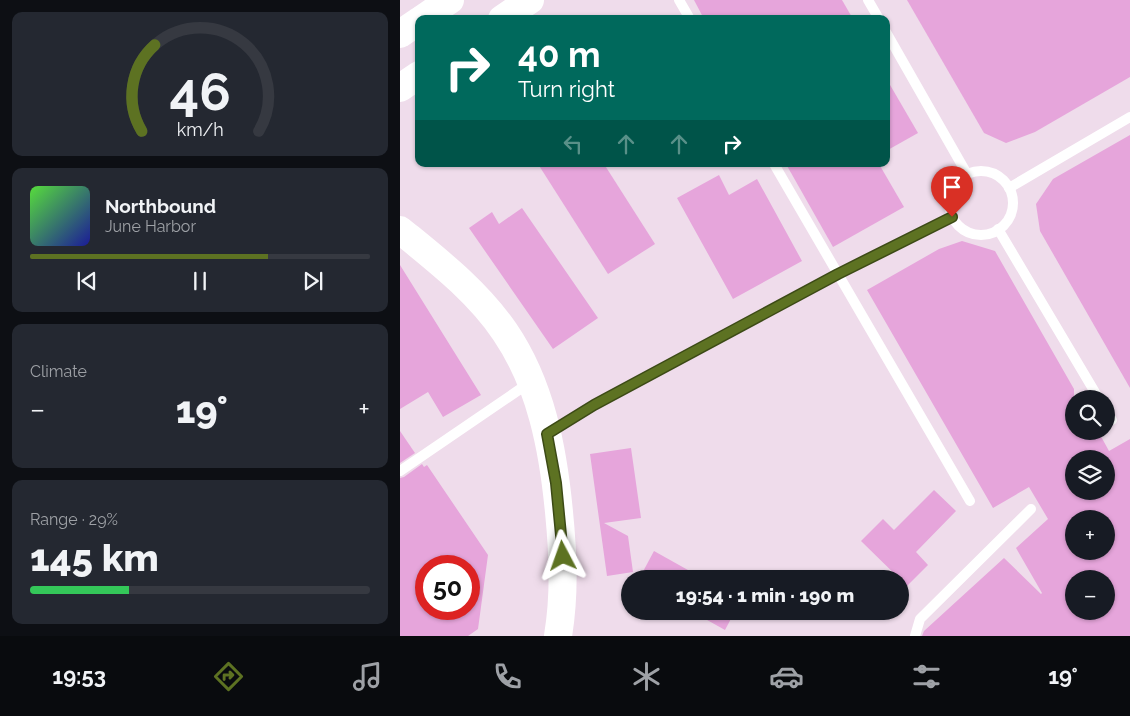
<!DOCTYPE html>
<meta charset="utf-8">
<style>
:root{--surface:#171b24;--page:#242831;--text:#f1f3f6;--muted:#9ea1a6;--line:#363941;--accent:#5d7222}
body{margin:0;font-family:Raleway,sans-serif;background:var(--page);color:var(--text);height:100vh;display:flex;flex-direction:column;font-size:19px;white-space:nowrap}
*{box-sizing:border-box;margin:0}
p{font-size:16px;color:var(--muted)}
.icon{flex:none;width:28px;height:28px;fill:none;stroke:currentColor;stroke-width:2;stroke-linecap:round;stroke-linejoin:round}
.map{position:relative;flex:1;overflow:hidden}
.panel{display:flex;flex-direction:column;gap:12px;padding:12px;background:#0d0f14;width:400px}
.panel>*{flex:none}
.guide{position:absolute;left:15px;top:15px;width:475px;height:152px;border-radius:10px;box-shadow:0 1px 4px #0004;background:#00695c;color:#fff;overflow:hidden}
.fabs{position:absolute;left:665px;top:390px;display:grid;gap:10px}
.fabs a{display:grid;place-items:center;width:50px;height:50px;border-radius:50%;background:var(--surface);box-shadow:0 1px 4px #0004;font-size:25px}
.speed{position:absolute;left:15px;top:555px;display:flex;gap:10px;font-size:25px;font-weight:700;text-align:center}
.speed>*{display:grid;place-content:center;width:65px;height:65px;border-radius:50%;background:var(--surface);box-shadow:0 1px 4px #0004;line-height:1}
.speed .limit{border:8px solid #d22;background:#fff;color:#111}
.pin{position:absolute;display:grid;place-items:center;width:42px;height:42px;color:#fff;margin:-51px -21px;border-radius:50% 50% 50% 0;rotate:-45deg;box-shadow:0 0 5px #0007}
.pin .icon{rotate:45deg}
.me{position:absolute;width:55px;margin:-28px;rotate:356deg;stroke-linejoin:round;filter:drop-shadow(0 0 4px #0008)}
.turn{display:flex;align-items:center;gap:18px;height:105px;padding:0 20px;font-size:22px}
.turn .icon{width:65px;height:65px;stroke-width:2.5}
.turn b{display:block;font-size:35px;line-height:42px}
.lanes{display:flex;align-items:center;height:48px;padding:0 20px;background:#0003;justify-content:center;gap:25px;direction:ltr}
.lanes .off{opacity:.35}
.big{font-size:38px;font-weight:800;line-height:1.1}
.panel .card{flex:1;display:flex;flex-direction:column;justify-content:center;gap:8px;min-width:0;padding:0 18px;border-radius:10px;background:var(--page)}
.panel .dial{align-items:center;gap:0}
.dial svg{height:130px;overflow:visible;fill:none;stroke:var(--line);stroke-width:7;stroke-linecap:round;text-anchor:middle}
.dial text{fill:var(--text);stroke:none}
.song{display:flex;align-items:center;gap:15px}
.cover{width:60px;height:60px;border-radius:8px;background:linear-gradient(135deg,hsl(110 70% 55%),hsl(240 70% 35%))}
.played{height:5px;border-radius:2px;background:linear-gradient(90deg,var(--accent) 70%,var(--line) 70%)}
.keys{display:flex;justify-content:space-around;direction:ltr}
.heat{display:flex;justify-content:space-between;align-items:center;font-size:28px;direction:ltr}
.charge{height:8px;border-radius:4px;background:linear-gradient(90deg,#34c759 29%,var(--line) 0)}
.trip{position:absolute;left:221px;top:570px;width:288px;height:50px;border-radius:25px;background:var(--surface);box-shadow:0 1px 4px #0004;font-weight:800;line-height:50px;text-align:center}
.menu{display:flex;height:80px;justify-content:space-around;align-items:center;background:#090b0e;color:var(--muted)}
.menu .icon{width:35px;height:35px}
.menu .current{color:var(--accent)}
.menu b{font-size:22px;color:var(--text)}
main{display:flex;flex:1;min-height:0}
.map>svg:first-child{display:block}
.building{fill:#e6a5db;fill-rule:evenodd}
.lines{fill:none;stroke-linecap:round;stroke-linejoin:round}
.lane{stroke:#fff;stroke-width:10}
.secondary{stroke:#fff;stroke-width:28}
.highway{stroke:#fff;stroke-width:28}
.route-casing{stroke:#3c4a16;stroke-width:12}
.route{stroke:#5d7222;stroke-width:9}
</style>
<main>
<section class="panel">
<div class="card dial"><svg viewBox="0 0 100 80">
<path d="M14 69A42 42 0 1 1 86 69"/>
<path d="M14 69A42 42 0 0 1 22 16" stroke="#5d7222"/>
<text x="50" y="56" font-size="32" font-weight="700">46</text>
<text x="50" y="72" font-size="11">km/h</text>
</svg></div>
<div class="card">
<div class="song"><i class="cover"></i><div><b>Northbound</b><p>June Harbor</p></div></div>
<div class="played"></div>
<div class="keys"><svg class="icon" aria-label="previous" viewBox="0 0 24 24"><path d="M18 5L8 12l10 7zM5 5v14"/></svg><svg class="icon" aria-label="pause" viewBox="0 0 24 24"><path d="M8 5v14M16 5v14"/></svg><svg class="icon" aria-label="next" viewBox="0 0 24 24"><path d="M6 5l10 7-10 7zM19 5v14"/></svg></div>
</div>
<div class="card"><p>Climate</p>
<div class="heat"><a>−</a><b class="big">19°</b><a>+</a></div>
</div>
<div class="card"><p>Range · 29%</p><b class="big">145 km</b><div class="charge"></div></div>
</section>
<div class="map">
<svg width="730" height="636" viewBox="0 0 730 636">
<rect width="100%" height="100%" fill="#efdceb"/>
<!-- building -->
<g class="building">
<polygon points="294,0 442,0 453,19 304,19"/>
<polygon points="507,0 730,0 730,77 635,132 606,143 584,133"/>
<polygon points="486,78 518,133 486,151"/>
<polygon points="730,135 730,388 640,231 636,204 653,179"/>
<polygon points="138,164 204,164 255,244 208,274"/>
<polygon points="386,164 479,164 504,207 433,247"/>
<polygon points="319,175 329,195 357,179 402,261 333,299 277,198"/>
<polygon points="122,208 198,318 153,349 69,228 92,212 99,224"/>
<path d="M562 241 595 251 674 389V431H698L709 451 730 439V636H522L524 631 604 558 641 594 642 593 616 548 648 519 629 487 593 508 467 290 539 249ZM674 459H706V491H674ZM674 519H706V551H674ZM674 579H706V611H674Z"/>
<polygon points="0,265 81,395 43,417 28,392 0,409"/>
<polygon points="0,431 15,453 0,463"/>
<polygon points="231,448 241,518 204,523 228,536 233,572 207,576 190,454"/>
<path d="M22 464 24 467 27 465 88 555 78 629 68 636H0V478L4 477ZM26 566H69V609H26Z"/>
<polygon points="534,490 556,511 516,552 528,565 507,586 461,541 483,519 494,530"/>
<polygon points="254,551 304,579 239,579"/>
<polygon points="291,611 335,611 325,630"/>
</g>
<g class="lines">
<!-- lane -->
<g class="lane">
<polyline points="279,0 290,19"/>
<polyline points="468,0 479,19"/>
<polyline points="486,32 567,174"/>
<polyline points="374,164 570,501"/>
<circle cx="581" cy="203" r="32"/>
<polyline points="609,188 730,117"/>
<polyline points="598,229 699,399"/>
<polyline points="706,410 712,420"/>
<polyline points="147,433 194,405 438,274 552,217"/>
<polyline points="0,471 129,383"/>
<polyline points="515,636 520,619 631,509"/>
</g>
<!-- secondary -->
<path class="secondary" d="M0 230C38 261 77 291 105 332 141 385 153 449 159 512 163 553 165 594 158 636"/>
<!-- highway -->
<g class="highway">
<polyline points="22,19 50,0"/>
<polyline points="102,19 130,0"/>
<polyline points="0,34 19,21"/>
<polyline points="0,88 19,75"/>
</g>
</g>
<g class="lines">
<defs>
<polyline id="route" points="163,556 156,483 147,434 194,405 438,274 552,217"/>
</defs>
<!-- route casing -->
<use href="#route" class="route-casing"/>
<!-- route -->
<use href="#route" class="route"/>
</g>
</svg>
<div class="fabs">
<a><svg class="icon" aria-label="search" viewBox="0 0 24 24"><circle cx="10" cy="10" r="6"/><path d="M15 15l6 6"/></svg></a>
<a><svg class="icon" aria-label="layers" viewBox="0 0 24 24"><path d="M12 4l9 5-9 5-9-5zM3 14l9 5 9-5"/></svg></a>
<a>+</a>
<a>−</a>
</div>
<div class="speed"><div class="limit">50</div></div>
<div class="pin" style="left:552px;top:217px;background:#d93025"><svg class="icon" aria-label="arrive" viewBox="0 0 24 24"><path d="M6 21V4h12l-3 4 3 4H6"/></svg></div>
<svg class="me" style="left:163px;top:556px" viewBox="-20 -20 40 40"><path d="M0-17L14 15 0 8-14 15z" fill="#5d7222" stroke="#fff" stroke-width="4"/></svg>
<div class="trip">19:54 · 1 min · 190 m</div>
<div class="guide">
<div class="turn"><svg class="icon" aria-label="right" viewBox="0 0 24 24"><path d="M7 20v-9h11M14 6l5 5-5 5"/></svg><div><b>40 m</b>Turn right</div></div>
<div class="lanes"><svg class="icon off" aria-label="left" viewBox="0 0 24 24"><path d="M17 20v-9H6M10 6l-5 5 5 5"/></svg><svg class="icon off" aria-label="ahead" viewBox="0 0 24 24"><path d="M12 20V5M6 11l6-6 6 6"/></svg><svg class="icon off" aria-label="ahead" viewBox="0 0 24 24"><path d="M12 20V5M6 11l6-6 6 6"/></svg><svg class="icon" aria-label="right" viewBox="0 0 24 24"><path d="M7 20v-9h11M14 6l5 5-5 5"/></svg></div>
</div>
</div>
</main>
<nav class="menu">
<b>19:53</b>
<svg class="icon current" aria-label="directions" viewBox="0 0 24 24"><path d="M12 3l9 9-9 9-9-9zM9 14v-3h6M13 9l2 2-2 2"/></svg>
<svg class="icon" aria-label="music" viewBox="0 0 24 24"><path d="M9 18V5l10-2v13"/><circle cx="6" cy="18" r="3"/><circle cx="16" cy="16" r="3"/></svg>
<svg class="icon" aria-label="phone" viewBox="0 0 24 24"><path d="M5 4h4l2 5-3 2q2 4 5 5l2-3 5 2v4C11 20 4 13 5 4z"/></svg>
<svg class="icon" aria-label="climate" viewBox="0 0 24 24"><path d="M12 3v18M4 7l16 10M4 17L20 7"/></svg>
<svg class="icon" aria-label="car" viewBox="0 0 24 24"><path d="M5 17H2v-5l4-1 3-4h7l3 4 3 1v5h-3M9 17h6M6 11h13"/><circle cx="7" cy="17" r="2"/><circle cx="17" cy="17" r="2"/></svg>
<svg class="icon" aria-label="filters" viewBox="0 0 24 24"><path d="M4 7h16M4 17h16"/><circle cx="9" cy="7" r="2"/><circle cx="15" cy="17" r="2"/></svg>
<b>19°</b>
</nav>
